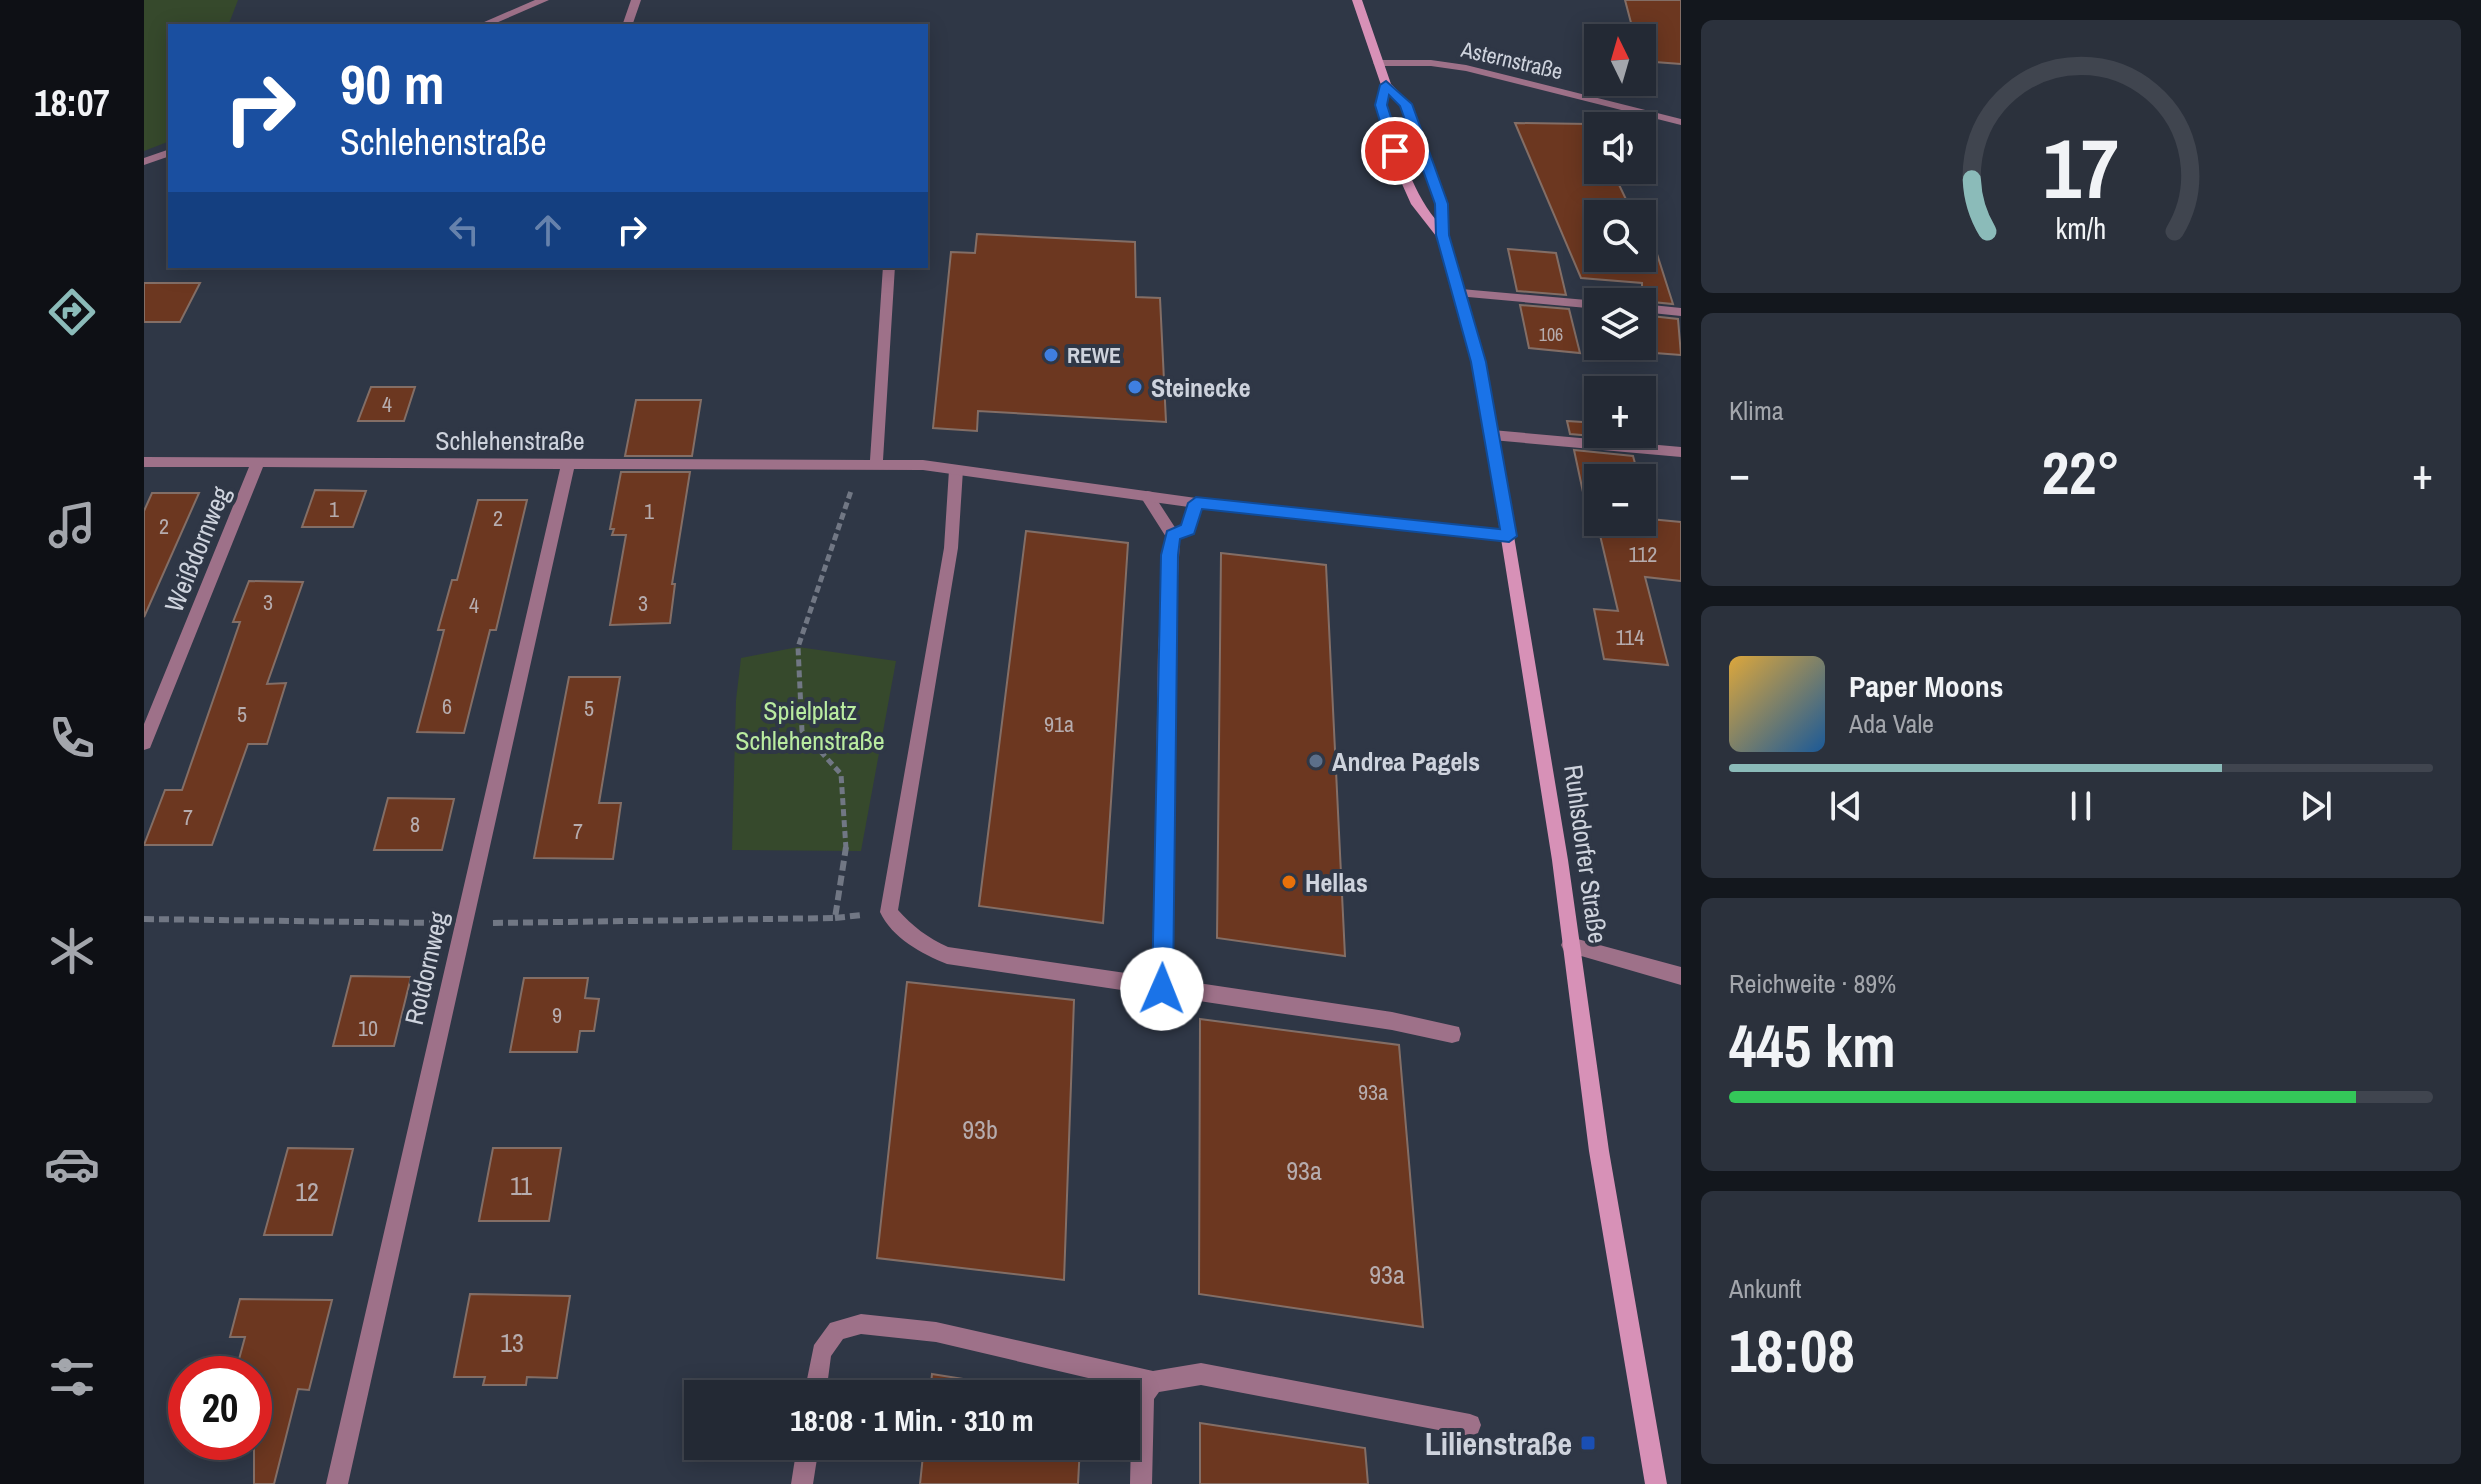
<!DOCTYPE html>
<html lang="de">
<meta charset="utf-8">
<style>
:root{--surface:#232934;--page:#2b313c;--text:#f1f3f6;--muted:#a3a6ac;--line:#40454f;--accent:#8bbbb9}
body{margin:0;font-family:"Archivo Narrow",sans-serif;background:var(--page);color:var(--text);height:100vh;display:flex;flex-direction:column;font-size:30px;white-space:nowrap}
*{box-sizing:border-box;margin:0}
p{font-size:26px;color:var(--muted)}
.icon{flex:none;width:44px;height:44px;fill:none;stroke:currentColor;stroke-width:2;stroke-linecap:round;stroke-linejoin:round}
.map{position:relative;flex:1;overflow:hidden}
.drawer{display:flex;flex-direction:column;gap:20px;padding:20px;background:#13171d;width:800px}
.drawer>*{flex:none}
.top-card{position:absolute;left:24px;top:24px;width:760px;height:244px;border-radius:0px;box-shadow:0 4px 20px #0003,0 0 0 2px var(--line);background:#1a4fa0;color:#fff;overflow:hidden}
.needle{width:52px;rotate:355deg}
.controls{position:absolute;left:1440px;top:24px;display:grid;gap:16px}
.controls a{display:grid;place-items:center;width:72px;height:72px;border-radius:0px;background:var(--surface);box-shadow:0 4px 20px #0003,0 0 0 2px var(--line);font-size:40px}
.speed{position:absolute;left:24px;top:1356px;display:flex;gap:16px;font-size:40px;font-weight:700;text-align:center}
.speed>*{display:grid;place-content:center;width:104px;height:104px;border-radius:50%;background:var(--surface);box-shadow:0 4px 20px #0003,0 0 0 2px var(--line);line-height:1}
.speed .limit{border:12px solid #d22;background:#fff;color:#111}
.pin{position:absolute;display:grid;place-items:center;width:68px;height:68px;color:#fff;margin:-34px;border:4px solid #fff;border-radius:50%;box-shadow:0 2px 8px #0007}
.me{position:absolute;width:88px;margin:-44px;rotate:1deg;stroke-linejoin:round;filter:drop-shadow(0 0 6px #0008)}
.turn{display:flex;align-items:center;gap:28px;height:168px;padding:0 40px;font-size:36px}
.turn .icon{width:104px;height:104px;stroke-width:2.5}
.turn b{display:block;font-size:56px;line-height:68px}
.lanes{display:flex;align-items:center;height:76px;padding:0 40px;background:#0003;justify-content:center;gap:40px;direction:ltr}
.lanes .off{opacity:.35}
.big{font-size:60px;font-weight:800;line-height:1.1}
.drawer .widget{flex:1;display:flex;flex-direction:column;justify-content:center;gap:12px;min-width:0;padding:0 28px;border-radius:12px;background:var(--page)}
.drawer .dial{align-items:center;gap:0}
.dial svg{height:208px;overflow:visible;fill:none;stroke:var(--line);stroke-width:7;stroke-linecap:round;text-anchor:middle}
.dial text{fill:var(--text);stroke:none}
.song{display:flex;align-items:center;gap:24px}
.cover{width:96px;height:96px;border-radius:12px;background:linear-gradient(135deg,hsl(40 70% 55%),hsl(210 70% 35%))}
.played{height:8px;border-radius:4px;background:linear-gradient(90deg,var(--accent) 70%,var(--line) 70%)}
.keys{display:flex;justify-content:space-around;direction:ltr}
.heat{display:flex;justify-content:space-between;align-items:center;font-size:44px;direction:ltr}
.charge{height:12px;border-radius:6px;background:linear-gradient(90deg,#34c759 89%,var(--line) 0)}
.trip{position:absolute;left:540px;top:1380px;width:456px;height:80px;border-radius:0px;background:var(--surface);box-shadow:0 4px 20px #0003,0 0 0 2px var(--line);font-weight:800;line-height:80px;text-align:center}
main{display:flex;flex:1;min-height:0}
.menu{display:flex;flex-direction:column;width:144px;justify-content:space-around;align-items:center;background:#0e1015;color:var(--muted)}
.menu .icon{width:56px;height:56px}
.menu .active{color:var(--accent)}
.menu b{font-size:36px;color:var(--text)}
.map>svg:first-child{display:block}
.green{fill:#36492c}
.building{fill:#6c3720;stroke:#836e66;stroke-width:2}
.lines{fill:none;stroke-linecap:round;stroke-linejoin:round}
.path-far1{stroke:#717784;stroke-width:5;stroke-dasharray:7 4;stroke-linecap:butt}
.path{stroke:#717784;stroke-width:6;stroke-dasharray:10 5;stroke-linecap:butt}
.lane{fill:#9e7189;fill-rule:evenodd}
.street{fill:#9e7189;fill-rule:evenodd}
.secondary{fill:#d791b7;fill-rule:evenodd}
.route{fill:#1a73e8;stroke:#114b97;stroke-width:2}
.shop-dot{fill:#3f7fe0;stroke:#2f3746;stroke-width:3}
.service-dot{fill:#5c6f8a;stroke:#2f3746;stroke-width:3}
.food-dot{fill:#e8710a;stroke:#2f3746;stroke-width:3}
.transit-dot{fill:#1a4fb4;stroke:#2f3746;stroke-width:3}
.labels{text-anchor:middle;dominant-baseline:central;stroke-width:8;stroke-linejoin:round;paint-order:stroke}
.far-number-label{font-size:18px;fill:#b6acae}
.far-street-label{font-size:22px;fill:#ced3dd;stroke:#2f3746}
.far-poi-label{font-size:22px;font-weight:bold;fill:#ced3dd;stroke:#2f3746;text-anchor:start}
.number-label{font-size:22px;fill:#b6acae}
.poi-label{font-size:26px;font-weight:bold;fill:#ced3dd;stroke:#2f3746;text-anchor:start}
.street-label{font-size:26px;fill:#ced3dd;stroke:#2f3746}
.park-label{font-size:26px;fill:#b9eba0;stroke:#2f3746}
.near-number-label{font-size:26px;fill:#b6acae}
.near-poi-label{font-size:32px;font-weight:bold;fill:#ced3dd;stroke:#2f3746;text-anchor:end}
</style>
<main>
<nav class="menu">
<b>18:07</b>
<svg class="icon active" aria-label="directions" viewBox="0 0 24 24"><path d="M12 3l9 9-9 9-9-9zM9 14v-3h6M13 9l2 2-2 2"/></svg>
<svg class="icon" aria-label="music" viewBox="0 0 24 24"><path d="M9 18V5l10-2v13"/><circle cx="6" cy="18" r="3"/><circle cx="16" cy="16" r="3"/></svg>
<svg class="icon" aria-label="phone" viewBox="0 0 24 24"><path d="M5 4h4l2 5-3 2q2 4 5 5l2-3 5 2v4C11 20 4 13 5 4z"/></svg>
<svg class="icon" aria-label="climate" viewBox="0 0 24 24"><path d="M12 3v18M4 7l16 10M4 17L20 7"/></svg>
<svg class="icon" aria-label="car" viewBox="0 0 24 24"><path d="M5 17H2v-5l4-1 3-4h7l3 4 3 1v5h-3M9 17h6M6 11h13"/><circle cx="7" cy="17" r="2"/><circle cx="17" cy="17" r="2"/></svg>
<svg class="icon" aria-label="filters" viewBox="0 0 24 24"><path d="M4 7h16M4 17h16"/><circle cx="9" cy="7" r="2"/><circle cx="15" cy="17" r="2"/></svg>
</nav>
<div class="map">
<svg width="1537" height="1484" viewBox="0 0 1537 1484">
<rect width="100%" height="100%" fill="#2f3746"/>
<!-- green -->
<g class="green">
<polygon points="0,0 94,0 84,26 26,26 26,141 0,151"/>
<polygon points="654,647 752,661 717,851 588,850 592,700 597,658"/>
</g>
<!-- building -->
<g class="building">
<polygon points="1481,0 1537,0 1537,64 1498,61 1498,38 1491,38"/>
<polygon points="1371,123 1446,124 1454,142 1454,170 1468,170 1489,214 1454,214 1454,258 1498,258 1498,230 1505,229 1529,304 1498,301 1498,283 1437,278"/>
<polygon points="833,234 991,242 992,297 1016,298 1022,422 834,411 833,431 789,428 807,252 831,253"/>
<polygon points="1364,249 1412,253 1422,295 1373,291"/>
<polygon points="0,283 56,283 36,322 0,322"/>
<polygon points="1376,305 1425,309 1436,353 1385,348"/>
<polygon points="1498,315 1534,319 1537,355 1498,352"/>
<polygon points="227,387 271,387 260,421 214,421"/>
<polygon points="492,400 557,400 548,456 481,456"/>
<polygon points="1423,421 1454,423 1454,434 1483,434 1485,439 1426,434"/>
<polygon points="1430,450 1489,456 1495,478 1454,478 1454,522 1498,522 1498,490 1506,519 1537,522 1537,581 1501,577 1524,665 1460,659 1450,609 1474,611 1446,493 1439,492"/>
<polygon points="477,472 546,472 528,584 531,584 526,623 466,625 482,535 468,535 470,529 466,529"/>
<polygon points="171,490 222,491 209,527 158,527"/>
<polygon points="8,493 55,493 0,617 0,511"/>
<polygon points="334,500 383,500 352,630 346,630 320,733 273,732 300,630 294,630 308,580 313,580"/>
<polygon points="882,531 984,543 959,923 835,906"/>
<polygon points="1077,553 1182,565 1201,956 1073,938"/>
<polygon points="105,581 159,582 123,684 142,683 123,744 104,744 68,845 0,845 21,790 38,790 96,622 89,622"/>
<polygon points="425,677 476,677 455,803 477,803 469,859 390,858"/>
<polygon points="244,798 310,799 298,850 230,850"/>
<polygon points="207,976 267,977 250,1046 189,1046"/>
<polygon points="380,978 444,978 441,998 455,999 450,1031 436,1031 433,1052 366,1052"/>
<polygon points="763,982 930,1000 920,1280 733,1258"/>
<polygon points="1056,1019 1255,1045 1279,1327 1055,1294"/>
<polygon points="144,1148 209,1149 188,1235 120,1235"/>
<polygon points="349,1148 417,1148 405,1221 335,1221"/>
<polygon points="326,1294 426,1296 413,1378 383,1377 382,1385 339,1385 341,1377 310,1377"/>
<polygon points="96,1299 188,1300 165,1390 154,1389 130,1484 110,1484 110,1374 91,1374 101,1337 86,1337"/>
<polygon points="788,1374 914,1394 786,1394"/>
<polygon points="1056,1423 1221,1448 1224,1484 1056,1484"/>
<polygon points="780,1446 936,1446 934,1484 776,1484"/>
</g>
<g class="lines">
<!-- path-far1 -->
<polyline class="path-far1" points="702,849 697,774 658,731 654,647 707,491"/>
<!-- path -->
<g class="path">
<polyline points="691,918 718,915"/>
<polyline points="0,919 291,923"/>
<polyline points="349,923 691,918 702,847"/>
</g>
<!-- lane -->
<g class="lane">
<polygon points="391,0 405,0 345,26 331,26"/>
<polygon points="487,0 497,0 488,26 478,26"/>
<polygon points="26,149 26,156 0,165 0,158"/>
<polygon points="1317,289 1454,301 1458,302 1454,302 1454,309 1313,296 1313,290"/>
<polygon points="1498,304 1537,308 1537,316 1498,312"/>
<polygon points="1348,430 1537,447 1537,457 1348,440 1341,435"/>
<path d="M812 465 819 470 814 548 754 910C768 926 784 938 804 947L1009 977 1014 649 1022 537 996 496 1003 491 1008 492 1032 529 1038 526 1045 503 1052 498 1059 503 1051 529 1049 533 1036 539 1030 649 1027 979 1248 1012 1315 1027 1317 1034 1315 1041 1308 1043 1248 1030 1022 996 1018 998 1011 995 803 964C778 954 748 938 736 912L800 548 805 470Z"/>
<polygon points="717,1314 792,1322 1009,1371 1057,1363 1326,1414 1334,1417 1337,1425 1334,1433 1326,1436 1057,1385 1015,1392 1010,1399 1008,1484 986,1484 988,1395 991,1389 792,1342 717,1334 699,1339 687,1356 682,1394 660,1394 670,1345 686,1323"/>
<polygon points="653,1446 675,1446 669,1484 647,1484"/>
</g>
<!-- street -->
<g class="street">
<polygon points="1287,60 1322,65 1537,119 1537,125 1322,71 1287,66 1234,66 1229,63 1234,60"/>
<polygon points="739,266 751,266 739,460 779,460 1052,498 1365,530 1372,536 1365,542 1052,508 779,470 430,469 204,1484 182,1484 416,469 119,467 8,743 6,748 0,750 0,724 105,467 0,467 0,457 726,460"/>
<polygon points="1426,937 1537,967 1537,985 1420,951 1417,945 1420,939"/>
</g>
<!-- secondary -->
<path class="secondary" d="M1208 0H1218L1247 84 1267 104 1304 204V235L1341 362 1424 860 1465 1151 1523 1484H1501L1445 1151 1408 860 1329 362 1292 236 1267 204 1254 175 1232 105 1237 85ZM1245 94 1257 105 1292 204V220C1265 187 1256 145 1242 105Z"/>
</g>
<!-- route -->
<polygon class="route" points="1242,81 1268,104 1304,204 1305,235 1342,362 1373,536 1365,542 1058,509 1050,534 1036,539 1034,555 1029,989 1026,996 1018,999 1011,996 1008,989 1017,555 1023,531 1037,525 1044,503 1052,497 1356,529 1327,362 1292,235 1291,204 1256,106 1245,95 1243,105 1258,151 1251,155 1245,151 1231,105 1236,85"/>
<!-- markers -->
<g class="shop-dot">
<circle cx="907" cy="355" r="8"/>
<circle cx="991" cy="387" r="8"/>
</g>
<circle class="service-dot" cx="1172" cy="761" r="8"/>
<circle class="food-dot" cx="1145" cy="882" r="8"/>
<rect class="transit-dot" x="1436" y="1435" width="16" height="16" rx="4"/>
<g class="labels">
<!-- far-number labels -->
<g class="far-number-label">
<text x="1407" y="334">106</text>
</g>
<!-- far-street labels -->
<g class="far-street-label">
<text transform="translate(1368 60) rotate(13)">Asternstraße</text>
</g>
<!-- far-poi labels -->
<g class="far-poi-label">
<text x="923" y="355">REWE</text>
</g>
<!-- number labels -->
<g class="number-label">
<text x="243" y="404">4</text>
<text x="190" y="509">1</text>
<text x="505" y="511">1</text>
<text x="354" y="518">2</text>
<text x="20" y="526">2</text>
<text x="1499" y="554">112</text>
<text x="124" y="602">3</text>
<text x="499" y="603">3</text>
<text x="330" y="605">4</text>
<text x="1486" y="637">114</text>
<text x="303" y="706">6</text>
<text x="445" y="708">5</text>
<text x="98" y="714">5</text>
<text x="915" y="724">91a</text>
<text x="44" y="817">7</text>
<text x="271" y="824">8</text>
<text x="434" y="831">7</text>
<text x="413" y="1015">9</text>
<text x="224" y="1028">10</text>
<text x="1229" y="1092">93a</text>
</g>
<!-- poi labels -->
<g class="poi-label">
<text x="1007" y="387">Steinecke</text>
<text x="1188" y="761">Andrea Pagels</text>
<text x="1161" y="882">Hellas</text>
</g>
<!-- street labels -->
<g class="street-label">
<text x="366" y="440">Schlehenstraße</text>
<text transform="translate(53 549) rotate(-68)">Weißdornweg</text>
<text transform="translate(1442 854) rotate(82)">Ruhlsdorfer Straße</text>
<text transform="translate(282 968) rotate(-77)">Rotdornweg</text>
</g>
<!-- park labels -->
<g class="park-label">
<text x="666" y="710">Spielplatz<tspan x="666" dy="30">Schlehenstraße</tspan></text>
</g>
<!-- near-number labels -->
<g class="near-number-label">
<text x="836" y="1129">93b</text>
<text x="1160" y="1170">93a</text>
<text x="377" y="1185">11</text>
<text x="163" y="1191">12</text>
<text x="1243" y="1274">93a</text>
<text x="368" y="1342">13</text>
</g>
<!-- near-poi labels -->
<g class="near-poi-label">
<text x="1428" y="1443">Lilienstraße</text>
</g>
</g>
</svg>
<div class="controls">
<a><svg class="needle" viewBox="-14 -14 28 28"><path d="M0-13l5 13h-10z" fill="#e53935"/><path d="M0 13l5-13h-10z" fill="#a3a6ac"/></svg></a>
<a><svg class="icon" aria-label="sound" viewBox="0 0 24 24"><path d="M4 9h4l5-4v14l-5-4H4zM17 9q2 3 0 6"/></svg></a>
<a><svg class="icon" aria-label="search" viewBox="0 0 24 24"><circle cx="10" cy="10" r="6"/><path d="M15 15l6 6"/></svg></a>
<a><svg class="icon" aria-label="layers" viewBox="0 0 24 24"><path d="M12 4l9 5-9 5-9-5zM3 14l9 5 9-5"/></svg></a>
<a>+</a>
<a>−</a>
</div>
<div class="speed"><div class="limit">20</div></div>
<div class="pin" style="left:1251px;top:151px;background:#d93025"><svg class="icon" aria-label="arrive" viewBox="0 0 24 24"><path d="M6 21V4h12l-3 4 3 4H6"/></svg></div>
<svg class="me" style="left:1018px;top:989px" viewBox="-20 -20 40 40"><circle r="19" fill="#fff"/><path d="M0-13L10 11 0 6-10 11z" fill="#1a73e8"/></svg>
<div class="trip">18:08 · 1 Min. · 310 m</div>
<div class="top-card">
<div class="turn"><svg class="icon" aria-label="right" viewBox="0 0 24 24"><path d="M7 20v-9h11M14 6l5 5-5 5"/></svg><div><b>90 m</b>Schlehenstraße</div></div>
<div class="lanes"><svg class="icon off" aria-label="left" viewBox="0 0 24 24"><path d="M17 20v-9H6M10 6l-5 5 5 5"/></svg><svg class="icon off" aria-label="ahead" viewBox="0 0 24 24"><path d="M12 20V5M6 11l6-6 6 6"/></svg><svg class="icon" aria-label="right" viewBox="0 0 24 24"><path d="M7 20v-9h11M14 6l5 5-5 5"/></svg></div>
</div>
</div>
<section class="drawer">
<div class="widget dial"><svg viewBox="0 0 100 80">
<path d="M14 69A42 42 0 1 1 86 69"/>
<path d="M14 69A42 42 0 0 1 8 49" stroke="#8bbbb9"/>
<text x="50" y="56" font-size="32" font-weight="700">17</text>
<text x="50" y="72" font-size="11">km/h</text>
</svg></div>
<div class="widget"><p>Klima</p>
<div class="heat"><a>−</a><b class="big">22°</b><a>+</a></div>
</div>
<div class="widget">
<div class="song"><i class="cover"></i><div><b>Paper Moons</b><p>Ada Vale</p></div></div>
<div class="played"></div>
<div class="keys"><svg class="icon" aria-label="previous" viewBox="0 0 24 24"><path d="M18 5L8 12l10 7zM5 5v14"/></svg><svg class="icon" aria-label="pause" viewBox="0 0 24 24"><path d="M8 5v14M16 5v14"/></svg><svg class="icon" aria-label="next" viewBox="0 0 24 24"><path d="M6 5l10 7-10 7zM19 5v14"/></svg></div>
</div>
<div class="widget"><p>Reichweite · 89%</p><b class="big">445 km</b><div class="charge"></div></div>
<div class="widget"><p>Ankunft</p><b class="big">18:08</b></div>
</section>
</main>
